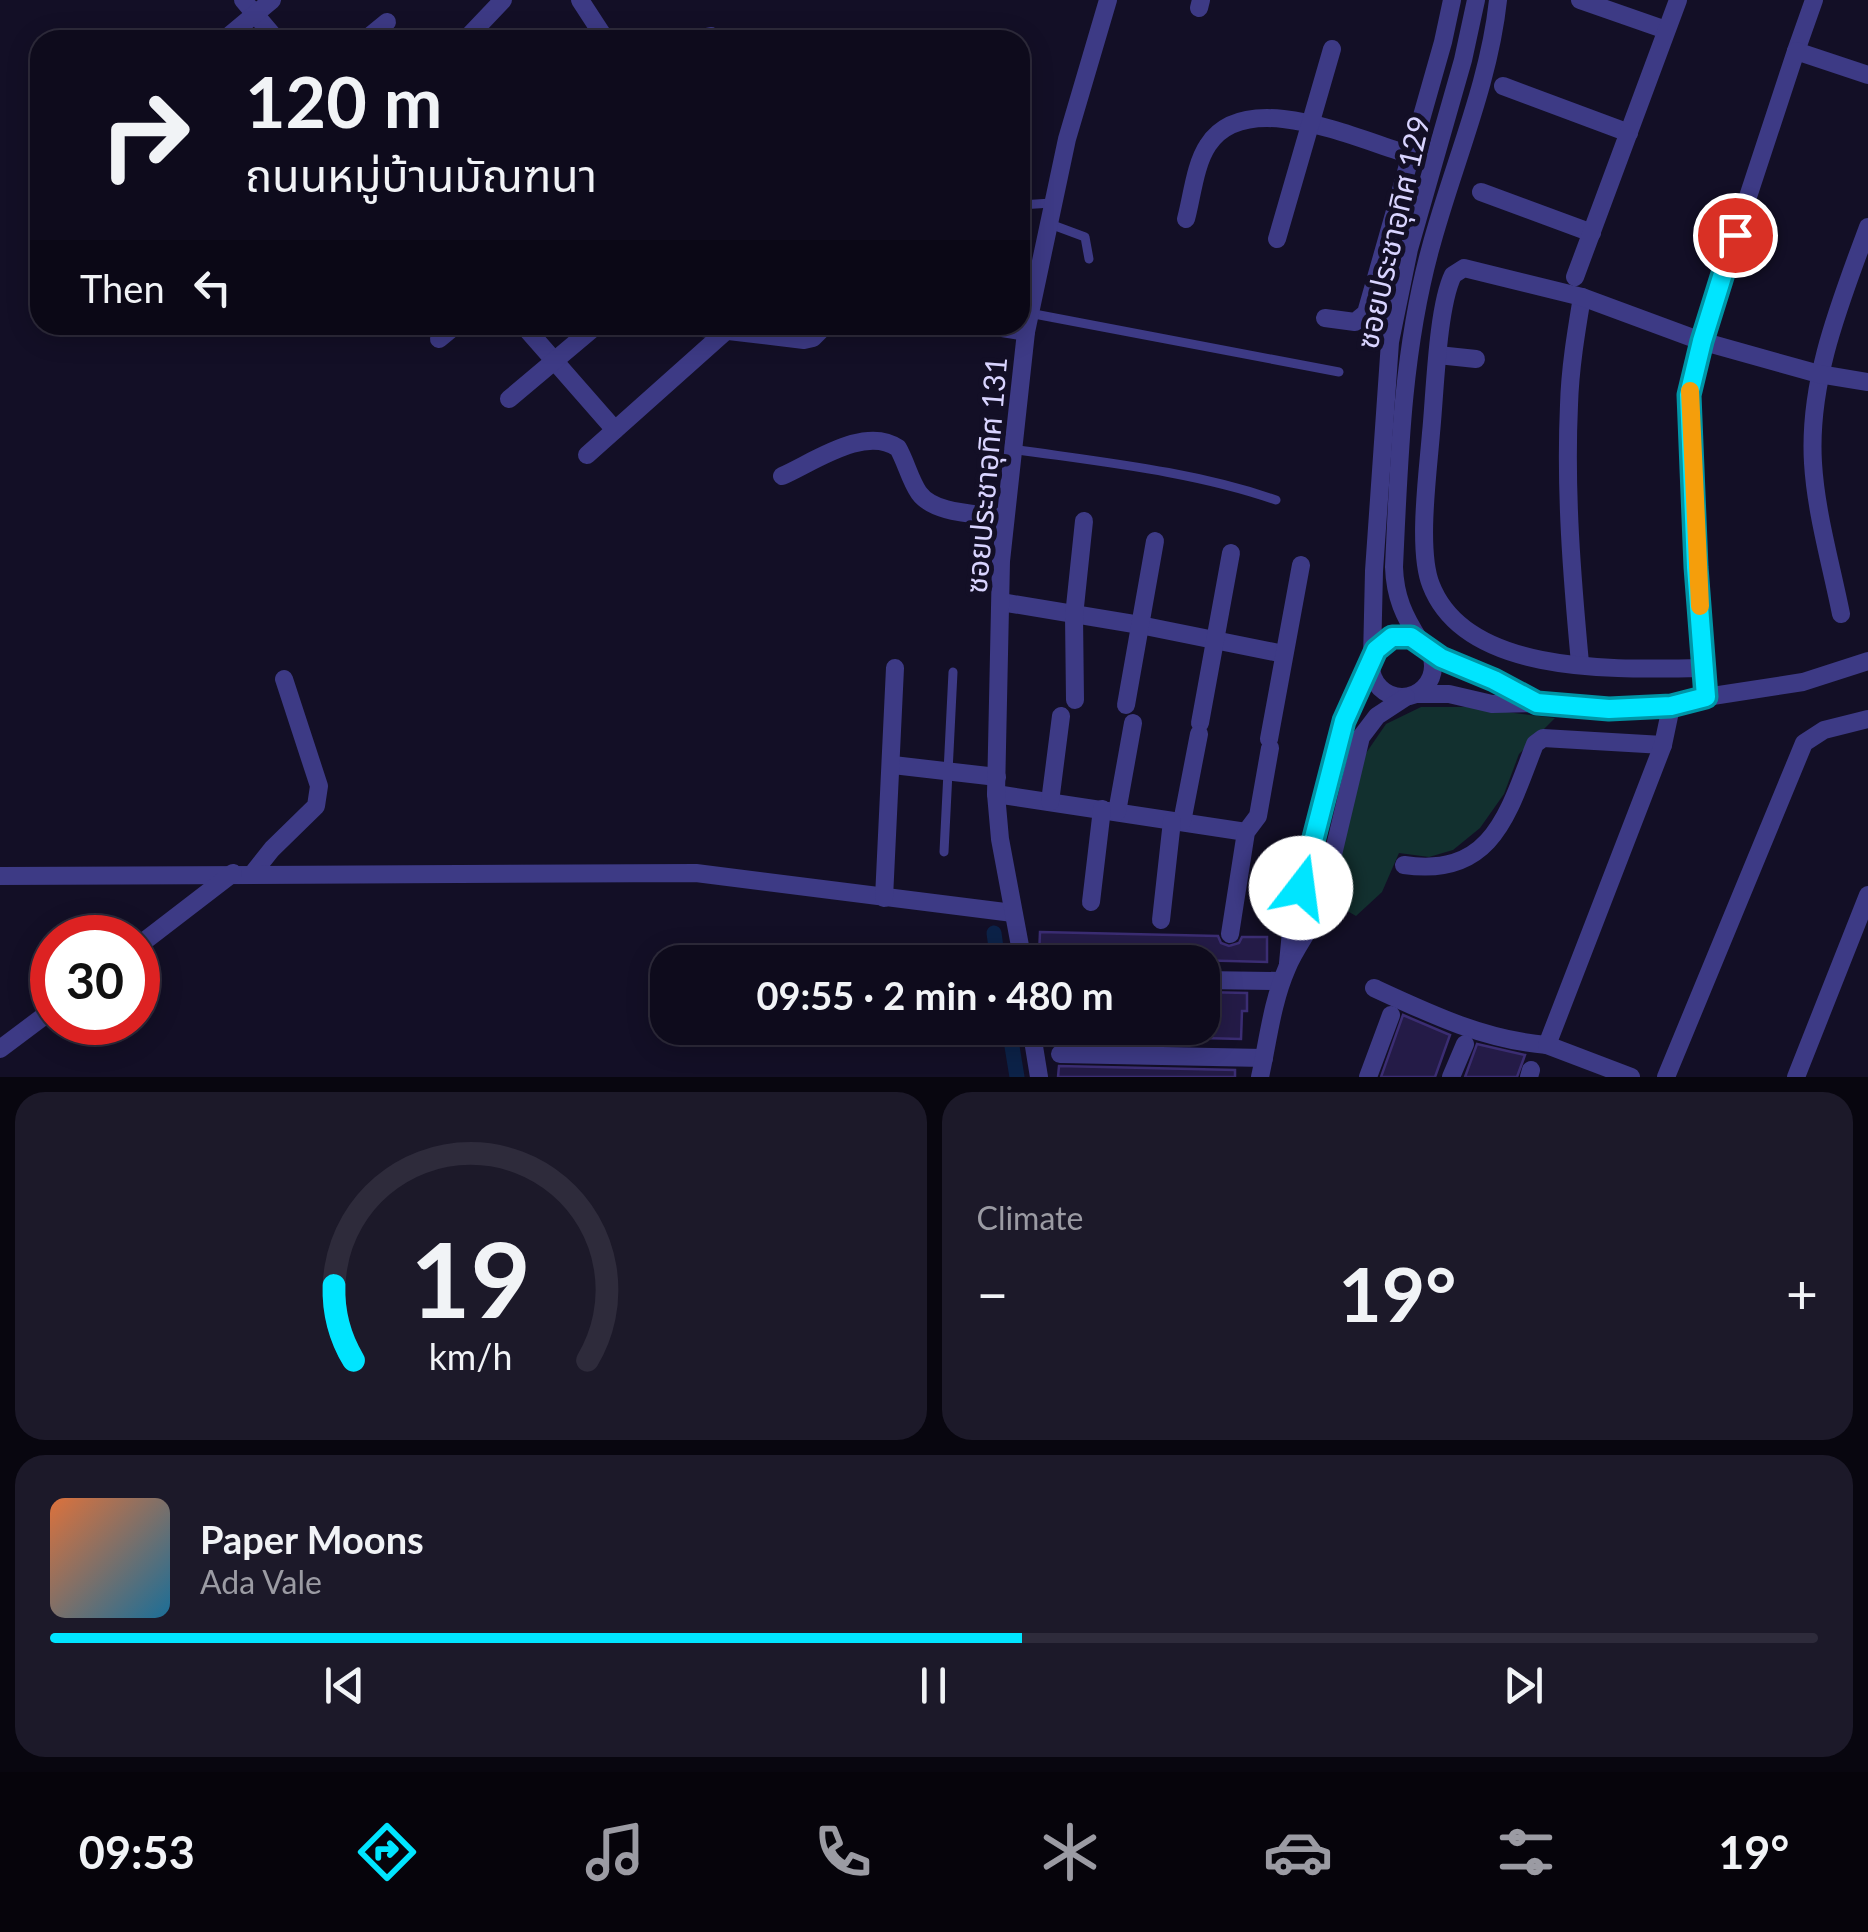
<!DOCTYPE html>
<meta charset="utf-8">
<style>
:root{--surface:#0e0b1c;--page:#1c1929;--text:#f1f3f6;--muted:#9b9ba3;--line:#2e2b3b;--accent:#00e5ff}
body{margin:0;font-family:Lato,"Noto Sans Thai",sans-serif;background:var(--page);color:var(--text);height:100vh;display:flex;flex-direction:column;font-size:38px;white-space:nowrap}
*{box-sizing:border-box;margin:0}
p{font-size:32px;color:var(--muted)}
.icon{flex:none;width:55px;height:55px;fill:none;stroke:currentColor;stroke-width:2;stroke-linecap:round;stroke-linejoin:round}
.map{position:relative;height:1077px;overflow:hidden}
.side{display:flex;flex-direction:column;gap:15px;padding:15px;background:#08060f;flex:1}
.side>*{flex:none}
.hud{position:absolute;left:30px;top:30px;width:1000px;height:305px;border-radius:30px;box-shadow:0 5px 25px #0003,0 0 0 2px var(--line);background:#0e0b1c;color:var(--text);overflow:hidden}
.speed{position:absolute;left:30px;top:915px;display:flex;gap:20px;font-size:50px;font-weight:700;text-align:center}
.speed>*{display:grid;place-content:center;width:130px;height:130px;border-radius:50%;background:var(--surface);box-shadow:0 5px 25px #0003,0 0 0 2px var(--line);line-height:1}
.speed .limit{border:15px solid #d22;background:#fff;color:#111}
.pin{position:absolute;display:grid;place-items:center;width:85px;height:85px;color:#fff;margin:-42px;border:5px solid #fff;border-radius:50%;box-shadow:0 2px 10px #0007}
.me{position:absolute;width:110px;margin:-55px;rotate:15deg;stroke-linejoin:round;filter:drop-shadow(0 0 8px #0008)}
.turn{display:flex;align-items:center;gap:35px;height:210px;padding:0 50px;font-size:45px}
.turn .icon{width:130px;height:130px;stroke-width:2.5}
.turn b{display:block;font-size:70px;line-height:85px}
.then{display:flex;align-items:center;height:95px;padding:0 50px;background:#0003;gap:20px;font-size:38px}
.big{font-size:75px;font-weight:700;line-height:1.1}
.side .card{flex:1;display:flex;flex-direction:column;justify-content:center;gap:15px;min-width:0;padding:0 35px;border-radius:30px;background:var(--page)}
.side .dial{align-items:center;gap:0}
.dial svg{height:260px;overflow:visible;fill:none;stroke:var(--line);stroke-width:7;stroke-linecap:round;text-anchor:middle}
.dial text{fill:var(--text);stroke:none}
.song{display:flex;align-items:center;gap:30px}
.cover{width:120px;height:120px;border-radius:15px;background:linear-gradient(135deg,hsl(20 70% 55%),hsl(200 70% 35%))}
.played{height:10px;border-radius:5px;background:linear-gradient(90deg,var(--accent) 55%,var(--line) 55%)}
.keys{display:flex;justify-content:space-around;direction:ltr}
.heat{display:flex;justify-content:space-between;align-items:center;font-size:55px;direction:ltr}
.side .tiles{flex:1;display:grid;gap:15px;grid-template-columns:1fr 1fr}
.card:last-child{grid-column:span 2}
.trip{position:absolute;left:650px;top:945px;width:570px;height:100px;border-radius:30px;background:var(--surface);box-shadow:0 5px 25px #0003,0 0 0 2px var(--line);font-weight:700;line-height:100px;text-align:center}
.menu{display:flex;height:160px;justify-content:space-around;align-items:center;background:#06040b;color:var(--muted)}
.menu .icon{width:70px;height:70px}
.menu .on{color:var(--accent)}
.menu b{font-size:45px;color:var(--text)}
.map>svg:first-child{display:block}
.green{fill:#12302f}
.lines{fill:none;stroke-linecap:round;stroke-linejoin:round}
.canal{stroke:#0c2248;stroke-width:15}
.building{fill:#241b47;stroke:#3b2d73;stroke-width:2.5}
.lane{stroke:#3d3a85;stroke-width:9}
.street{stroke:#3d3a85;stroke-width:18}
.route-casing{stroke:#0095a6;stroke-width:25}
.route{stroke:#00e5ff;stroke-width:18}
.slow{stroke:#f59e0b;stroke-width:18}
.labels{text-anchor:middle;dominant-baseline:central;stroke-width:10;stroke-linejoin:round;paint-order:stroke}
.street-label{font-size:30px;fill:#d9d4ff;stroke:#130f26}
</style>
<div class="map">
<svg width="1868" height="1077" viewBox="0 0 1868 1077">
<rect width="100%" height="100%" fill="#130f26"/>
<!-- green -->
<polygon class="green" points="1421,707 1467,707 1555,718 1519,754 1504,794 1480,828 1453,850 1429,857 1399,853 1382,892 1356,916 1337,905 1330,889 1364,756 1386,724"/>
<g class="lines">
<!-- canal -->
<g class="canal">
<polyline points="994,933 998,962"/>
<polyline points="1009,1028 1017,1077"/>
</g>
</g>
<!-- building -->
<g class="building">
<polygon points="1040,932 1218,936 1221,943 1229,946 1239,943 1242,937 1267,937 1267,962 1039,956"/>
<polygon points="1202,992 1247,993 1247,1011 1242,1011 1241,1039 1202,1038"/>
<polygon points="1403,1015 1450,1035 1435,1077 1381,1077"/>
<polygon points="1477,1044 1525,1055 1517,1077 1465,1077"/>
<polygon points="1059,1066 1235,1070 1235,1077 1058,1077"/>
</g>
<g class="lines">
<!-- lane -->
<g class="lane">
<polyline points="1020,205 1052,203"/>
<polyline points="1050,224 1085,237 1089,259"/>
<polyline points="1029,313 1339,372"/>
<path d="M1012 449C1101 462 1192 471 1276 500"/>
<polyline points="944,852 953,672"/>
</g>
<!-- street -->
<g class="street">
<polyline points="243,0 277,40"/>
<polyline points="580,0 606,40"/>
<polyline points="1580,0 1666,30"/>
<polyline points="1199,8 1201,0"/>
<polyline points="224,40 272,0"/>
<polyline points="365,40 387,22"/>
<polyline points="465,40 503,0"/>
<polyline points="692,40 711,36"/>
<polyline points="1796,51 1814,0"/>
<polyline points="1503,86 1629,133"/>
<polyline points="1481,192 1592,233"/>
<path d="M1186 219C1192 197 1195 164 1208 145 1246 86 1358 140 1411 155"/>
<polyline points="1277,239 1332,49"/>
<polyline points="1575,277 1678,0"/>
<polyline points="1325,318 1355,322 1366,313 1443,42 1452,0"/>
<polyline points="523,325 615,430"/>
<polyline points="677,325 804,340 813,338 826,325"/>
<polyline points="984,325 1026,332"/>
<polyline points="439,339 456,325"/>
<polyline points="1438,355 1476,359"/>
<polyline points="509,399 597,325"/>
<polyline points="587,455 726,331"/>
<path d="M782 476C814 462 865 425 898 448 906 462 910 480 919 493 935 515 979 513 1004 518"/>
<polyline points="1001,602 1140,625 1284,654"/>
<path d="M1841 614C1831 564 1816 513 1813 463 1808 381 1840 303 1868 227"/>
<circle cx="1402" cy="666" r="31"/>
<path d="M1420 641C1404 616 1395 597 1394 567 1399 460 1402 353 1430 250 1452 167 1489 85 1498 0"/>
<polyline points="1428,649 1441,659 1494,679 1537,703"/>
<path d="M1580 663C1572 577 1565 492 1569 405 1570 369 1576 333 1582 297"/>
<path d="M1705 668C1624 669 1467 678 1431 585 1417 550 1428 472 1431 433 1435 395 1437 308 1453 275L1464 268 1582 297 1701 341 1819 374 1868 382"/>
<polyline points="1416,694 1449,694 1492,704 1537,703 1609,709 1671,707 1706,697 1803,682 1868,661"/>
<polyline points="1706,697 1696,567 1689,395 1711,309 1796,51 1868,75"/>
<polyline points="1075,700 1074,616 1084,521"/>
<polyline points="1126,705 1155,541"/>
<polyline points="1200,723 1231,553"/>
<polyline points="1269,739 1301,565"/>
<polyline points="893,765 997,777"/>
<polyline points="996,794 1246,832"/>
<polyline points="1050,802 1061,716"/>
<polyline points="1117,812 1133,723"/>
<polyline points="1182,822 1199,734"/>
<path d="M1404 865C1493 878 1508 813 1535 744L1543 738 1663 745"/>
<polyline points="253,873 272,849 316,806 319,786 284,679"/>
<polyline points="0,876 696,873 1013,913"/>
<polyline points="884,898 895,668"/>
<polyline points="1091,902 1102,809"/>
<polyline points="1161,920 1172,821"/>
<polyline points="1230,934 1246,832 1258,816 1270,748"/>
<polyline points="138,946 233,873"/>
<polyline points="1023,962 1000,839 996,794 1001,561 1026,332 1067,139 1108,0"/>
<polyline points="1288,963 1292,921 1345,721 1372,659 1374,571 1390,342 1409,249 1463,60 1476,0"/>
<polyline points="1202,980 1281,981"/>
<path d="M1374 988C1430 1014 1485 1040 1547 1045"/>
<polyline points="1031,1028 1039,1077"/>
<polyline points="0,1049 52,1010"/>
<polyline points="1060,1054 1264,1058"/>
<path d="M1260 1077C1268 1041 1272 1002 1287 968 1296 946 1312 928 1321 905L1361 737 1377 716 1406 697"/>
<polyline points="1368,1077 1391,1015"/>
<polyline points="1451,1077 1465,1044"/>
<polyline points="1529,1077 1531,1070"/>
<polyline points="1631,1077 1547,1045 1663,745 1671,707"/>
<polyline points="1666,1077 1804,743 1824,730 1868,719"/>
<polyline points="1796,1077 1868,895"/>
</g>
</g>
<g class="lines">
<defs>
<polyline id="route" points="1301,888 1344,721 1376,650 1392,637 1411,637 1441,658 1494,680 1537,703 1609,709 1671,706 1706,697 1696,567 1689,395 1702,341 1735,235"/>
</defs>
<!-- route casing -->
<use href="#route" class="route-casing"/>
<!-- route -->
<use href="#route" class="route"/>
<!-- slow -->
<polyline class="slow" points="1690,391 1700,606"/>
</g>
<g class="labels">
<!-- street labels -->
<g class="street-label">
<text transform="translate(1392 232) rotate(-77)">ซอยประชาอุทิศ 129</text>
<text transform="translate(985 475) rotate(-85)">ซอยประชาอุทิศ 131</text>
</g>
</g>
</svg>
<div class="speed"><div class="limit">30</div></div>
<div class="pin" style="left:1735px;top:235px;background:#d93025"><svg class="icon" aria-label="arrive" viewBox="0 0 24 24"><path d="M6 21V4h12l-3 4 3 4H6"/></svg></div>
<svg class="me" style="left:1301px;top:888px" viewBox="-20 -20 40 40"><circle r="19" fill="#fff"/><path d="M0-13L10 11 0 6-10 11z" fill="#00e5ff"/></svg>
<div class="trip">09:55 · 2 min · 480 m</div>
<div class="hud">
<div class="turn"><svg class="icon" aria-label="right" viewBox="0 0 24 24"><path d="M7 20v-9h11M14 6l5 5-5 5"/></svg><div><b>120 m</b>ถนนหมู่บ้านมัณฑนา</div></div>
<div class="then">Then<svg class="icon" aria-label="left" viewBox="0 0 24 24"><path d="M17 20v-9H6M10 6l-5 5 5 5"/></svg></div>
</div>
</div>
<section class="side">
<div class="tiles">
<div class="card dial"><svg viewBox="0 0 100 80">
<path d="M14 69A42 42 0 1 1 86 69"/>
<path d="M14 69A42 42 0 0 1 8 46" stroke="#00e5ff"/>
<text x="50" y="56" font-size="32" font-weight="700">19</text>
<text x="50" y="72" font-size="11">km/h</text>
</svg></div>
<div class="card"><p>Climate</p>
<div class="heat"><a>−</a><b class="big">19°</b><a>+</a></div>
</div>
<div class="card">
<div class="song"><i class="cover"></i><div><b>Paper Moons</b><p>Ada Vale</p></div></div>
<div class="played"></div>
<div class="keys"><svg class="icon" aria-label="previous" viewBox="0 0 24 24"><path d="M18 5L8 12l10 7zM5 5v14"/></svg><svg class="icon" aria-label="pause" viewBox="0 0 24 24"><path d="M8 5v14M16 5v14"/></svg><svg class="icon" aria-label="next" viewBox="0 0 24 24"><path d="M6 5l10 7-10 7zM19 5v14"/></svg></div>
</div>
</div>
</section>
<nav class="menu">
<b>09:53</b>
<svg class="icon on" aria-label="directions" viewBox="0 0 24 24"><path d="M12 3l9 9-9 9-9-9zM9 14v-3h6M13 9l2 2-2 2"/></svg>
<svg class="icon" aria-label="music" viewBox="0 0 24 24"><path d="M9 18V5l10-2v13"/><circle cx="6" cy="18" r="3"/><circle cx="16" cy="16" r="3"/></svg>
<svg class="icon" aria-label="phone" viewBox="0 0 24 24"><path d="M5 4h4l2 5-3 2q2 4 5 5l2-3 5 2v4C11 20 4 13 5 4z"/></svg>
<svg class="icon" aria-label="climate" viewBox="0 0 24 24"><path d="M12 3v18M4 7l16 10M4 17L20 7"/></svg>
<svg class="icon" aria-label="car" viewBox="0 0 24 24"><path d="M5 17H2v-5l4-1 3-4h7l3 4 3 1v5h-3M9 17h6M6 11h13"/><circle cx="7" cy="17" r="2"/><circle cx="17" cy="17" r="2"/></svg>
<svg class="icon" aria-label="filters" viewBox="0 0 24 24"><path d="M4 7h16M4 17h16"/><circle cx="9" cy="7" r="2"/><circle cx="15" cy="17" r="2"/></svg>
<b>19°</b>
</nav>
